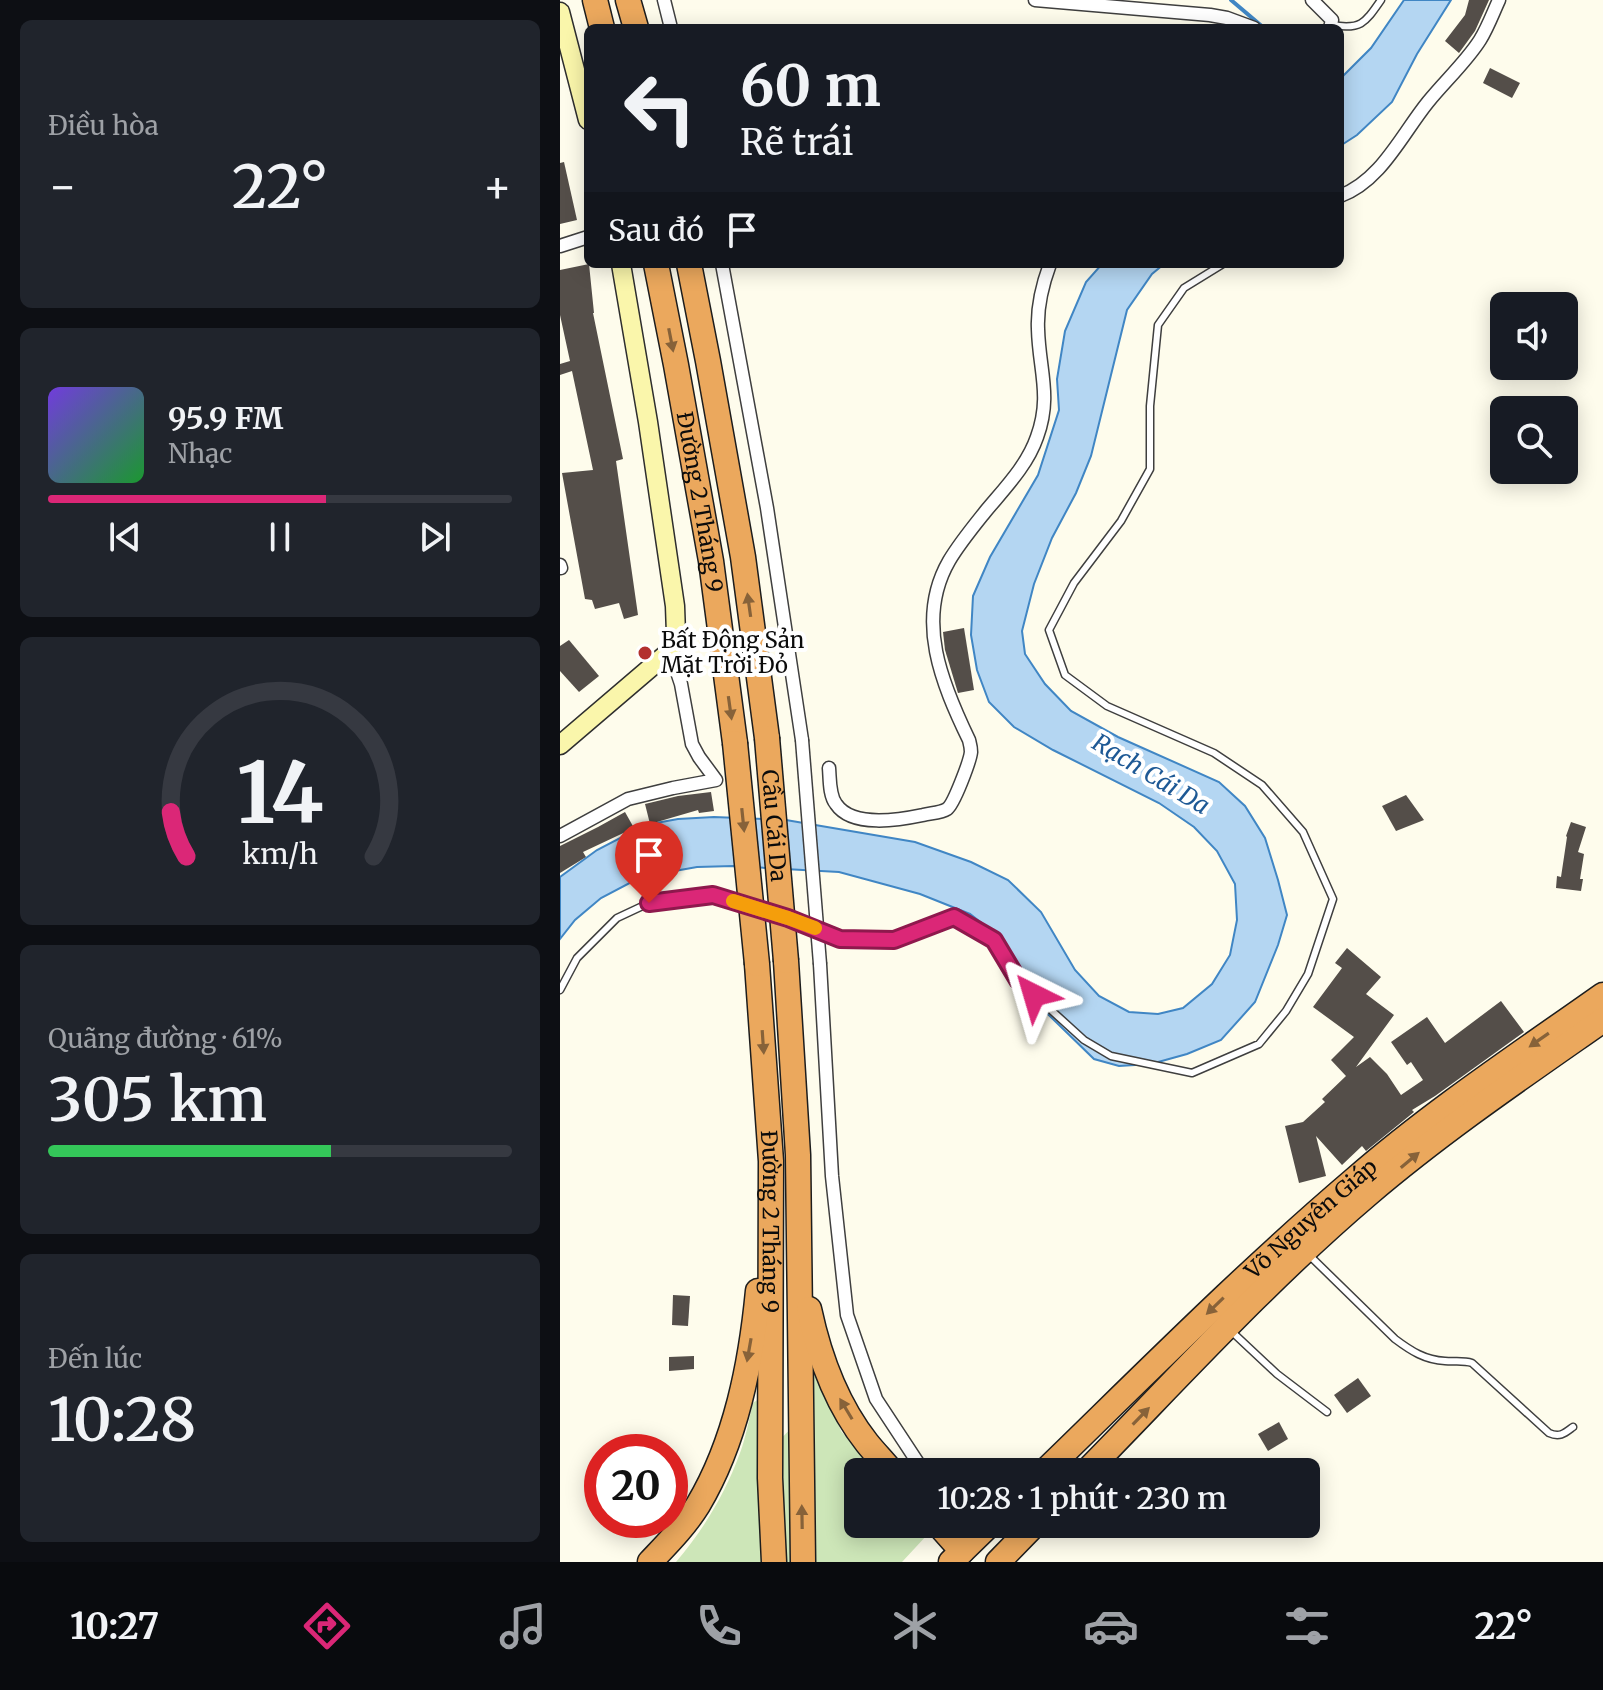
<!DOCTYPE html>
<html lang="vi">
<meta charset="utf-8">
<style>
:root{--surface:#171b24;--page:#20242c;--text:#f1f3f6;--muted:#9ea1a6;--line:#363941;--accent:#db2777}
body{margin:0;font-family:Merriweather,serif;background:var(--page);color:var(--text);height:100vh;display:flex;flex-direction:column;font-size:30px;white-space:nowrap}
*{box-sizing:border-box;margin:0}
p{font-size:26px;color:var(--muted)}
.icon{flex:none;width:44px;height:44px;fill:none;stroke:currentColor;stroke-width:2;stroke-linecap:round;stroke-linejoin:round}
.map{position:relative;flex:1;overflow:hidden}
.panel{display:flex;flex-direction:column;gap:20px;padding:20px;background:#0d0f14;width:560px}
.panel>*{flex:none}
.hud{position:absolute;left:24px;top:24px;width:760px;height:244px;border-radius:12px;box-shadow:0 4px 20px #0003;background:#171b24;color:var(--text);overflow:hidden}
.controls{position:absolute;left:930px;top:292px;display:grid;gap:16px}
.controls a{display:grid;place-items:center;width:88px;height:88px;border-radius:12px;background:var(--surface);box-shadow:0 4px 20px #0003;font-size:40px}
.speed{position:absolute;left:24px;top:1434px;display:flex;gap:16px;font-size:40px;font-weight:700;text-align:center}
.speed>*{display:grid;place-content:center;width:104px;height:104px;border-radius:50%;background:var(--surface);box-shadow:0 4px 20px #0003;line-height:1}
.speed .limit{border:12px solid #d22;background:#fff;color:#111}
.pin{position:absolute;display:grid;place-items:center;width:68px;height:68px;color:#fff;margin:-82px -34px;border-radius:50% 50% 50% 0;rotate:-45deg;box-shadow:0 0 8px #0007}
.pin .icon{rotate:45deg}
.me{position:absolute;width:88px;margin:-44px;rotate:320deg;stroke-linejoin:round;filter:drop-shadow(0 0 6px #0008)}
.turn{display:flex;align-items:center;gap:28px;height:168px;padding:0 24px;font-size:36px}
.turn .icon{width:104px;height:104px;stroke-width:2.5}
.turn b{display:block;font-size:56px;line-height:68px}
.then{display:flex;align-items:center;height:76px;padding:0 24px;background:#0003;gap:16px;font-size:30px}
.big{font-size:60px;font-weight:600;line-height:1.1}
.panel .widget{flex:1;display:flex;flex-direction:column;justify-content:center;gap:12px;min-width:0;padding:0 28px;border-radius:12px;background:var(--page)}
.panel .dial{align-items:center;gap:0}
.dial svg{height:208px;overflow:visible;fill:none;stroke:var(--line);stroke-width:7;stroke-linecap:round;text-anchor:middle}
.dial text{fill:var(--text);stroke:none}
.song{display:flex;align-items:center;gap:24px}
.cover{width:96px;height:96px;border-radius:12px;background:linear-gradient(135deg,hsl(260 70% 55%),hsl(130 70% 35%))}
.played{height:8px;border-radius:4px;background:linear-gradient(90deg,var(--accent) 60%,var(--line) 60%)}
.keys{display:flex;justify-content:space-around;direction:ltr}
.heat{display:flex;justify-content:space-between;align-items:center;font-size:44px;direction:ltr}
.charge{height:12px;border-radius:6px;background:linear-gradient(90deg,#34c759 61%,var(--line) 0)}
.trip{position:absolute;left:284px;top:1458px;width:476px;height:80px;border-radius:12px;background:var(--surface);box-shadow:0 4px 20px #0003;font-weight:600;line-height:80px;text-align:center}
.tabs{display:flex;height:128px;justify-content:space-around;align-items:center;background:#090b0e;color:var(--muted)}
.tabs .icon{width:56px;height:56px}
.tabs .current{color:var(--accent)}
.tabs b{font-size:36px;color:var(--text)}
main{display:flex;flex:1;min-height:0}
.map>svg:first-child{display:block}
.green{fill:#cde6b8}
.water{fill:#b4d6f2;stroke:#4086c4;stroke-width:2}
.lines{fill:none;stroke-linecap:round;stroke-linejoin:round}
.stream{stroke:#4086c4;stroke-width:4}
.building{fill:#544e49}
.lane-casing{stroke:#3f3f3f;stroke-width:9}
.street-casing{stroke:#3f3f3f;stroke-width:15}
.secondary-casing{stroke:#2e2e2e;stroke-width:21}
.highway-casing{stroke:#1d1d1d;stroke-width:27}
.lane{stroke:#fff;stroke-width:6}
.street{stroke:#fff;stroke-width:12}
.secondary{stroke:#faf6ab;stroke-width:18}
.highway{stroke:#eba85d;stroke-width:24}
.street-bridge-casing{stroke:#3f3f3f;stroke-width:15;stroke-linecap:butt}
.highway-bridge-casing{stroke:#1d1d1d;stroke-width:27;stroke-linecap:butt}
.street-bridge{stroke:#fff;stroke-width:12}
.highway-bridge{stroke:#eba85d;stroke-width:24}
.oneway{fill:#876239}
.route-casing{stroke:#8e194d;stroke-width:20}
.route{stroke:#db2777;stroke-width:14}
.slow{stroke:#f59e0b;stroke-width:14}
.poi-dot{fill:#b3302d;stroke:#fff;stroke-width:3}
.labels{text-anchor:middle;dominant-baseline:central;stroke-width:8;stroke-linejoin:round;paint-order:stroke}
.street-label{font-size:22px;fill:#0c0c0c;stroke:#fff}
.poi-label{font-size:22px;fill:#0c0c0c;stroke:#fff;text-anchor:start}
.water-label{font-size:24px;font-style:italic;fill:#1e5995;stroke:#fff}
</style>
<main>
<section class="panel">
<div class="widget"><p>Điều hòa</p>
<div class="heat"><a>−</a><b class="big">22°</b><a>+</a></div>
</div>
<div class="widget">
<div class="song"><i class="cover"></i><div><b>95.9 FM</b><p>Nhạc</p></div></div>
<div class="played"></div>
<div class="keys"><svg class="icon" aria-label="previous" viewBox="0 0 24 24"><path d="M18 5L8 12l10 7zM5 5v14"/></svg><svg class="icon" aria-label="pause" viewBox="0 0 24 24"><path d="M8 5v14M16 5v14"/></svg><svg class="icon" aria-label="next" viewBox="0 0 24 24"><path d="M6 5l10 7-10 7zM19 5v14"/></svg></div>
</div>
<div class="widget dial"><svg viewBox="0 0 100 80">
<path d="M14 69A42 42 0 1 1 86 69"/>
<path d="M14 69A42 42 0 0 1 8 52" stroke="#db2777"/>
<text x="50" y="56" font-size="32" font-weight="700">14</text>
<text x="50" y="72" font-size="11">km/h</text>
</svg></div>
<div class="widget"><p>Quãng đường · 61%</p><b class="big">305 km</b><div class="charge"></div></div>
<div class="widget"><p>Đến lúc</p><b class="big">10:28</b></div>
</section>
<div class="map">
<svg width="1043" height="1562" viewBox="0 0 1043 1562">
<rect width="100%" height="100%" fill="#fefcec"/>
<!-- green -->
<path class="green" d="M258 1366 281 1431 316 1472H298V1524H360L368 1534 342 1562H116C144 1529 165 1494 180 1453 186 1437 189 1419 193 1403L200 1398 202 1458 250 1409V1369Z"/>
<!-- water -->
<g class="water">
<polygon points="844,0 891,0 857,54 832,102 797,135 780,146 780,79 811,48"/>
<polygon points="542,264 604,264 592,274 567,310 531,456 516,493 492,538 474,584 462,631 465,654 485,684 511,711 558,737 659,782 685,806 705,838 718,880 727,915 718,945 695,1002 661,1040 627,1054 591,1064 559,1066 534,1059 462,989 424,925 410,914 360,894 279,872 173,866 137,867 81,877 41,898 15,920 0,939 0,877 37,850 85,825 118,819 154,817 226,820 355,842 411,862 448,880 481,912 515,970 539,996 569,1012 598,1014 623,1008 652,984 670,955 677,920 675,884 657,851 634,827 599,803 493,750 454,727 429,702 417,670 411,635 413,596 430,557 478,475 499,410 497,379 505,331 526,282"/>
</g>
<g class="lines">
<!-- stream -->
<polyline class="stream" points="671,0 704,28"/>
</g>
<!-- building -->
<g class="building">
<polygon points="909,0 929,0 915,31 899,53 885,41 905,15"/>
<polygon points="930,68 960,83 952,98 923,83"/>
<polygon points="4,162 17,220 0,224 0,163"/>
<polygon points="29,264 34,313 33,313 63,459 56,461 78,615 64,619 59,603 35,609 32,600 25,599 2,473 33,470 12,371 0,375 0,364 10,361 0,315 0,270"/>
<polygon points="404,628 414,690 398,693 385,650 383,632"/>
<polygon points="9,640 39,676 19,692 0,671 0,646"/>
<polygon points="151,792 154,811 139,813 138,810 90,824 85,804 118,796"/>
<polygon points="846,795 864,820 836,831 822,806"/>
<polygon points="65,812 74,828 23,852 26,857 0,873 0,846 38,827"/>
<polygon points="1011,822 1026,827 1018,852 1024,854 1020,879 1023,879 1021,891 996,888 997,876 1001,877 1007,837 1006,836"/>
<polygon points="787,948 821,977 806,994 834,1015 796,1067 810,1057 827,1074 841,1095 863,1080 851,1062 847,1065 831,1042 867,1017 885,1043 941,1001 964,1032 875,1096 852,1110 854,1112 806,1151 802,1146 782,1165 756,1136 766,1176 739,1183 725,1126 743,1122 765,1102 762,1099 786,1076 771,1060 794,1037 753,1007 782,968 775,963"/>
<polygon points="113,1295 130,1296 128,1326 112,1325"/>
<polygon points="134,1356 134,1369 109,1371 109,1357"/>
<polygon points="798,1378 811,1396 787,1413 774,1395"/>
<polygon points="719,1422 728,1439 708,1451 698,1434"/>
</g>
<g class="lines">
<defs>
<g id="lane">
<path d="M772 25C801 30 805 23 821 0"/>
<polyline points="229,918 280,939 334,940 394,917 434,940 458,980 524,1040 551,1056 632,1073 699,1044 726,1011 748,974 773,899 743,832 702,785 654,753 547,706 505,675 489,630 514,583 561,521 590,469 590,406 598,325 624,288 663,264"/>
<polyline points="0,990 17,958 57,918 89,903 153,895 183,904"/>
<path d="M750 1256 835 1339C851 1351 865 1360 885 1361 894 1362 903 1360 912 1363L989 1433C1000 1438 1005 1433 1013 1427"/>
<polyline points="670,1330 717,1374 767,1412"/>
</g>
<g id="street">
<polyline points="104,0 111,28"/>
<polyline points="475,0 650,15 667,18 694,28"/>
<polyline points="752,0 772,20 770,28"/>
<path d="M780 196C821 181 842 134 868 102 885 81 906 62 920 40 928 27 933 13 939 0"/>
<polyline points="0,246 28,237"/>
<polyline points="162,264 207,508 242,740"/>
<polyline points="0,565 1,568"/>
<path d="M269 768C270 779 269 795 276 804 292 828 339 820 363 815 371 813 381 813 387 809 394 804 410 761 411 752 411 747 410 744 409 740 382 684 355 620 389 561 399 544 413 527 425 512 444 489 467 466 477 437 492 396 479 370 478 329 477 308 483 283 490 264"/>
<polyline points="0,836 68,799 113,788 156,780 139,757 132,744 121,684 110,651"/>
<polyline points="260,964 272,1176 287,1315 316,1399 364,1472"/>
</g>
<g id="secondary">
<polyline points="0,12 28,120"/>
<polyline points="0,745 110,651 116,634 115,606 88,422 61,264"/>
</g>
<g id="highway">
<polyline points="35,0 42,28"/>
<polyline points="68,0 76,28"/>
<path id="s1" d="M96 264 116 365 151 561 175 743"/>
<polyline points="129,264 148,361 183,557 207,738"/>
<polyline points="226,961 238,1155 243,1562"/>
<path id="s2" d="M197 964 211 1161 210 1478 214 1562"/>
<path d="M249 1309C259 1356 277 1405 307 1443 315 1453 324 1462 332 1472"/>
<path id="s3" d="M484 1472C586 1373 686 1272 794 1180 872 1112 958 1055 1043 995"/>
<path d="M526 1472C618 1378 708 1279 808 1194 882 1131 963 1076 1043 1020"/>
<polyline points="378,1524 402,1551"/>
<path d="M90 1562C107 1544 125 1526 138 1505 176 1441 191 1364 198 1291"/>
<polyline points="391,1562 430,1524"/>
<polyline points="438,1562 475,1524"/>
</g>
</defs>
<!-- lane casing -->
<use href="#lane" class="lane-casing"/>
<!-- street casing -->
<use href="#street" class="street-casing"/>
<!-- secondary casing -->
<use href="#secondary" class="secondary-casing"/>
<!-- highway casing -->
<use href="#highway" class="highway-casing"/>
<!-- lane -->
<use href="#lane" class="lane"/>
<!-- street -->
<use href="#street" class="street"/>
<!-- secondary -->
<use href="#secondary" class="secondary"/>
<!-- highway -->
<use href="#highway" class="highway"/>
<defs>
<polyline id="street-bridge" points="242,740 260,964"/>
<g id="highway-bridge">
<path id="s4" d="M207 738 226 961"/>
<polyline points="175,743 197,964"/>
</g>
</defs>
<!-- street-bridge casing -->
<use href="#street-bridge" class="street-bridge-casing"/>
<!-- highway-bridge casing -->
<use href="#highway-bridge" class="highway-bridge-casing"/>
<!-- street-bridge -->
<use href="#street-bridge" class="street-bridge"/>
<!-- highway-bridge -->
<use href="#highway-bridge" class="highway-bridge"/>
</g>
<!-- one-way arrows -->
<defs><path id="oneway-solid" d="M-6-.8H1V-3.2L6.5 0L1 3.2V.8H-6Z" transform="scale(2)"/></defs>
<g class="oneway">
<use href="#oneway-solid" transform="translate(111 340) rotate(79)"/>
<use href="#oneway-solid" transform="translate(189 605) rotate(-98)"/>
<use href="#oneway-solid" transform="translate(170 708) rotate(82)"/>
<use href="#oneway-solid" transform="translate(183 820) rotate(84)"/>
<use href="#oneway-solid" transform="translate(979 1040) rotate(145)"/>
<use href="#oneway-solid" transform="translate(203 1042) rotate(86)"/>
<use href="#oneway-solid" transform="translate(850 1160) rotate(-40)"/>
<use href="#oneway-solid" transform="translate(655 1306) rotate(136)"/>
<use href="#oneway-solid" transform="translate(189 1350) rotate(100)"/>
<use href="#oneway-solid" transform="translate(286 1409) rotate(-121)"/>
<use href="#oneway-solid" transform="translate(581 1416) rotate(-46)"/>
<use href="#oneway-solid" transform="translate(242 1517) rotate(-91)"/>
</g>
<g class="lines">
<defs>
<polyline id="route" points="89,903 153,895 228,918 280,939 334,940 394,917 434,940 458,980 474,995"/>
</defs>
<!-- route casing -->
<use href="#route" class="route-casing"/>
<!-- route -->
<use href="#route" class="route"/>
<!-- slow -->
<polyline class="slow" points="173,901 228,918 255,928"/>
</g>
<!-- markers -->
<circle class="poi-dot" cx="85" cy="653" r="8"/>
<g class="labels">
<!-- street labels -->
<g class="street-label">
<text stroke="none"><textPath href="#s1" startOffset="242">Đường 2 Tháng 9</textPath></text>
<text stroke="none"><textPath href="#s4" startOffset="88">Cầu Cái Da</textPath></text>
<text stroke="none"><textPath href="#s3" startOffset="368">Võ Nguyên Giáp</textPath></text>
<text stroke="none"><textPath href="#s2" startOffset="258">Đường 2 Tháng 9</textPath></text>
</g>
<!-- poi labels -->
<g class="poi-label">
<text x="101" y="640">Bất Động Sản<tspan x="101" dy="25">Mặt Trời Đỏ</tspan></text>
</g>
<!-- water labels -->
<g class="water-label">
<text transform="translate(591 774) rotate(31)">Rạch Cái Da</text>
</g>
</g>
</svg>
<div class="controls">
<a><svg class="icon" aria-label="sound" viewBox="0 0 24 24"><path d="M4 9h4l5-4v14l-5-4H4zM17 9q2 3 0 6"/></svg></a>
<a><svg class="icon" aria-label="search" viewBox="0 0 24 24"><circle cx="10" cy="10" r="6"/><path d="M15 15l6 6"/></svg></a>
</div>
<div class="speed"><div class="limit">20</div></div>
<div class="pin" style="left:89px;top:903px;background:#d93025"><svg class="icon" aria-label="arrive" viewBox="0 0 24 24"><path d="M6 21V4h12l-3 4 3 4H6"/></svg></div>
<svg class="me" style="left:474px;top:995px" viewBox="-20 -20 40 40"><path d="M0-17L14 15 0 8-14 15z" fill="#db2777" stroke="#fff" stroke-width="4"/></svg>
<div class="trip">10:28 · 1 phút · 230 m</div>
<div class="hud">
<div class="turn"><svg class="icon" aria-label="left" viewBox="0 0 24 24"><path d="M17 20v-9H6M10 6l-5 5 5 5"/></svg><div><b>60 m</b>Rẽ trái</div></div>
<div class="then">Sau đó<svg class="icon" aria-label="arrive" viewBox="0 0 24 24"><path d="M6 21V4h12l-3 4 3 4H6"/></svg></div>
</div>
</div>
</main>
<nav class="tabs">
<b>10:27</b>
<svg class="icon current" aria-label="directions" viewBox="0 0 24 24"><path d="M12 3l9 9-9 9-9-9zM9 14v-3h6M13 9l2 2-2 2"/></svg>
<svg class="icon" aria-label="music" viewBox="0 0 24 24"><path d="M9 18V5l10-2v13"/><circle cx="6" cy="18" r="3"/><circle cx="16" cy="16" r="3"/></svg>
<svg class="icon" aria-label="phone" viewBox="0 0 24 24"><path d="M5 4h4l2 5-3 2q2 4 5 5l2-3 5 2v4C11 20 4 13 5 4z"/></svg>
<svg class="icon" aria-label="climate" viewBox="0 0 24 24"><path d="M12 3v18M4 7l16 10M4 17L20 7"/></svg>
<svg class="icon" aria-label="car" viewBox="0 0 24 24"><path d="M5 17H2v-5l4-1 3-4h7l3 4 3 1v5h-3M9 17h6M6 11h13"/><circle cx="7" cy="17" r="2"/><circle cx="17" cy="17" r="2"/></svg>
<svg class="icon" aria-label="filters" viewBox="0 0 24 24"><path d="M4 7h16M4 17h16"/><circle cx="9" cy="7" r="2"/><circle cx="15" cy="17" r="2"/></svg>
<b>22°</b>
</nav>
